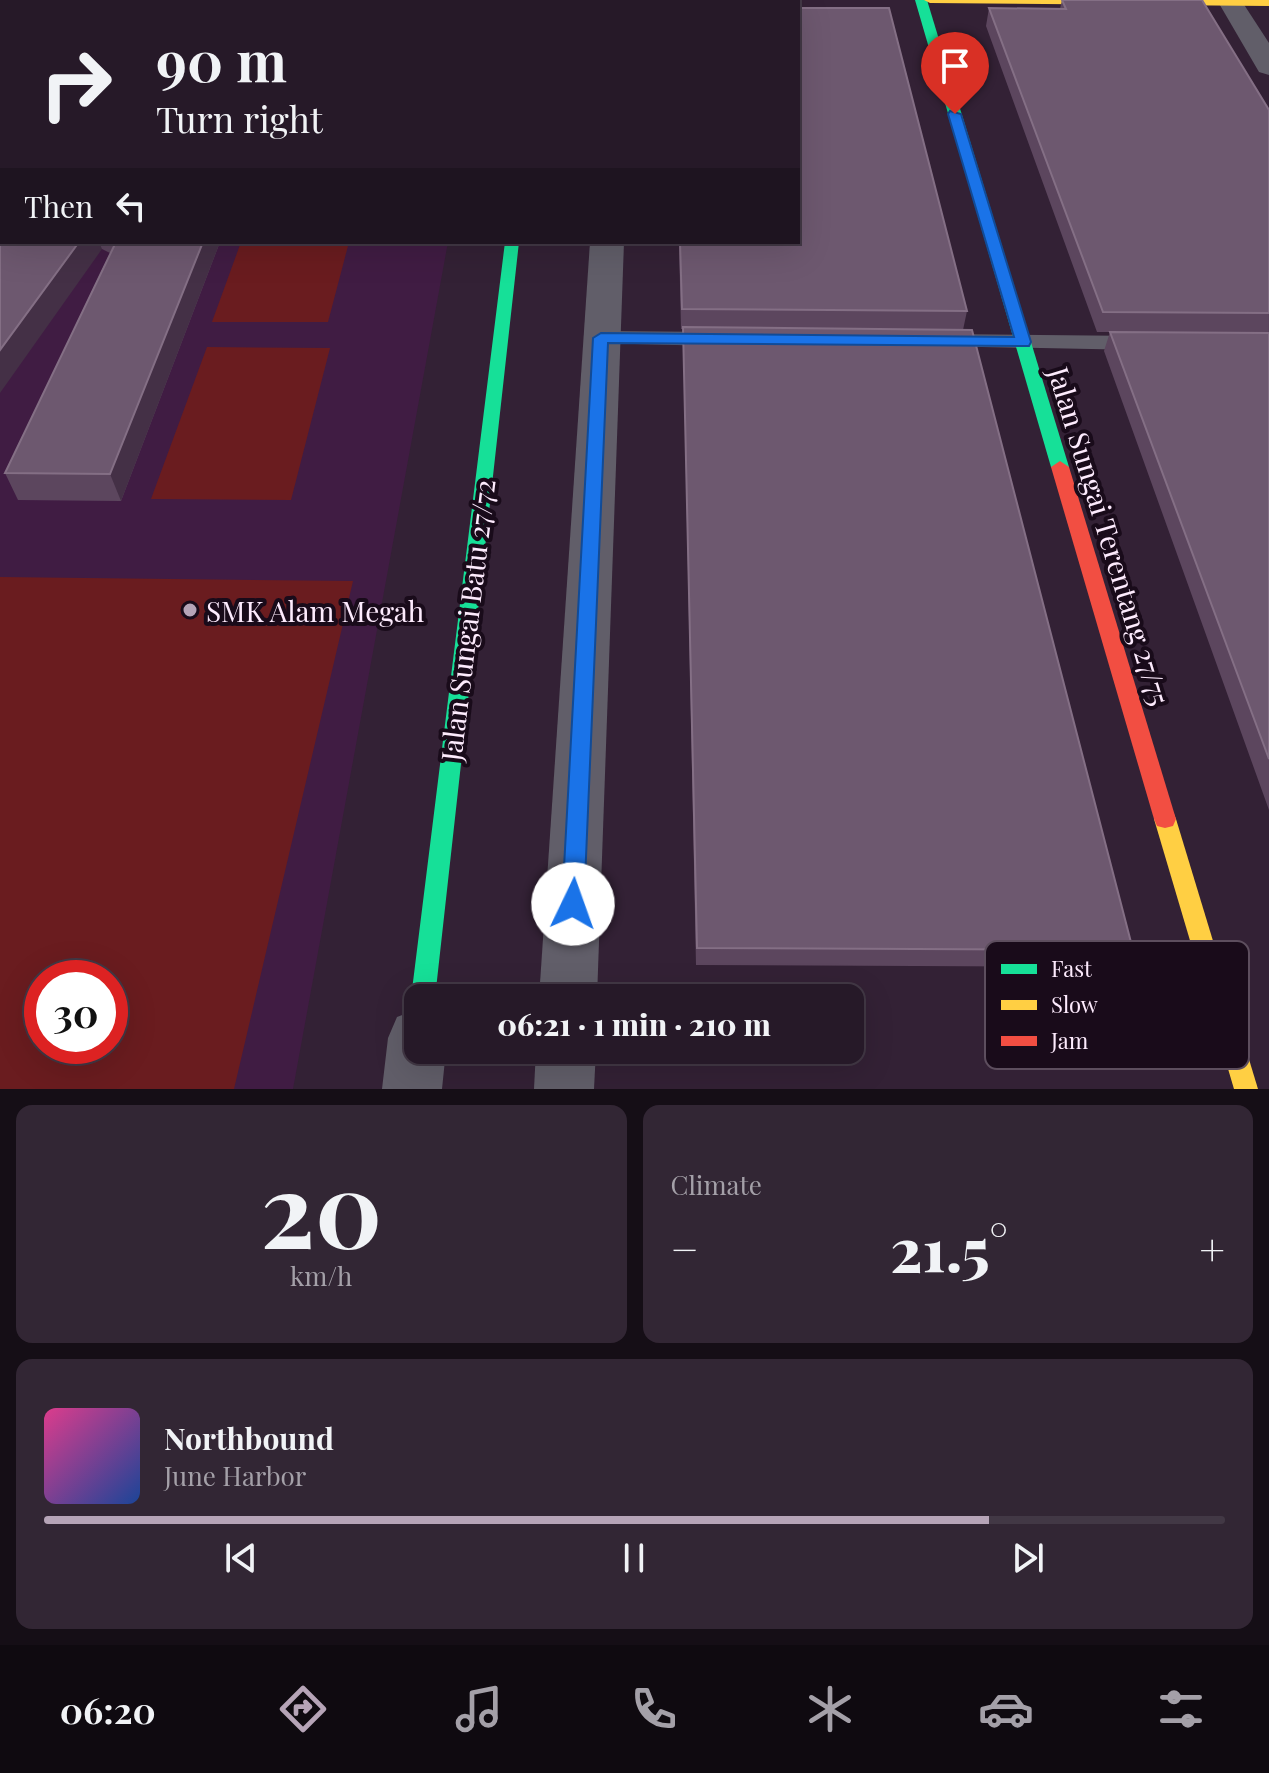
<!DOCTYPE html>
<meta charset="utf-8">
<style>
:root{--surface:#261928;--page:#322634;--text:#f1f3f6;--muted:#a4a0a8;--line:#423845;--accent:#b6a4b7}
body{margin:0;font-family:"Playfair Display",serif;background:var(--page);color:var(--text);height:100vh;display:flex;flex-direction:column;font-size:30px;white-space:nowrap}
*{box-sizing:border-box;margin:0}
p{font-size:26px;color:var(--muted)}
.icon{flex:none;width:44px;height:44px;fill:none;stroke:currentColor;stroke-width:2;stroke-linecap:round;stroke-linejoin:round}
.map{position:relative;height:1089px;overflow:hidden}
.drawer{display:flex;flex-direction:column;gap:16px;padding:16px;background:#150e16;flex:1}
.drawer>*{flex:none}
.top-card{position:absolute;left:0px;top:0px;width:800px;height:244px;box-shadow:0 8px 32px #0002,0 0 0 2px var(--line);background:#261928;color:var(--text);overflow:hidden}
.speed{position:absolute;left:24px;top:960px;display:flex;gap:16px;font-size:40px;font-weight:700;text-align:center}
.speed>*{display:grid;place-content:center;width:104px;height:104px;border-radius:50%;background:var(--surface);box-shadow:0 8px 32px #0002,0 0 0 2px var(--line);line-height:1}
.speed .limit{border:12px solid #d22;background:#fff;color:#111}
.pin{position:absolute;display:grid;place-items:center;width:68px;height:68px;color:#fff;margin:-82px -34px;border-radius:50% 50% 50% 0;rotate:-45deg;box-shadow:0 0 8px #0007}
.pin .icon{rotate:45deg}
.me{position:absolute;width:88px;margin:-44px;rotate:3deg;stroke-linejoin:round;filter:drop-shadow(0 0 6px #0008)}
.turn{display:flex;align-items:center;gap:28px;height:168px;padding:0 24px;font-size:36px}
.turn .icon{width:104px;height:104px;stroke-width:2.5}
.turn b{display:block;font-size:56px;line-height:68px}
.then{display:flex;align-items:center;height:76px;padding:0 24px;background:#0003;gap:16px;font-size:30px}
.big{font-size:60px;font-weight:800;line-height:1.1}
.drawer .tile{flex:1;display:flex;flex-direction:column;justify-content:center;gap:12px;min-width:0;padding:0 28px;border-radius:16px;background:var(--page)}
.drawer .dial{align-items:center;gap:0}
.dial b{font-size:104px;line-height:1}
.song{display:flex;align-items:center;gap:24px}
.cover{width:96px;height:96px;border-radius:12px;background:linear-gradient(135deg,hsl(330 70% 55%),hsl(220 70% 35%))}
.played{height:8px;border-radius:4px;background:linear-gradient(90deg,var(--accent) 80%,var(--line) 80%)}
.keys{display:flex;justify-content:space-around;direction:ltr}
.heat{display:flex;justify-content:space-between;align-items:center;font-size:44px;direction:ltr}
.drawer .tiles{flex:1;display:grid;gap:16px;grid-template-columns:1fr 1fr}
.tile:last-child{grid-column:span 2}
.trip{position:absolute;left:404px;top:984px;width:460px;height:80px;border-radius:16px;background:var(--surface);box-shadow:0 8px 32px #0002,0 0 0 2px var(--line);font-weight:800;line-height:80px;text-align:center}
.dock{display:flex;height:128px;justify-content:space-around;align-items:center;background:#0f0a10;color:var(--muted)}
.dock .icon{width:56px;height:56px}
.dock .selected{color:var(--accent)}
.dock b{font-size:36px;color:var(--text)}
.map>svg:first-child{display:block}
.built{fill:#401c43;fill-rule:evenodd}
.green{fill:#6a1c1f;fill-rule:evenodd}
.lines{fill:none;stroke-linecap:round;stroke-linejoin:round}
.lane{fill:#615e69;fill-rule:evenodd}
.street{fill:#615e69;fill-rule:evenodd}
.fast{fill:#16e098;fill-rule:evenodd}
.slow{fill:#ffcf43;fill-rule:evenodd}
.jam{fill:#f24e42;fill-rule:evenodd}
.wall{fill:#5c465e}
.shaded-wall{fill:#443046}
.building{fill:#6d586f;stroke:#846f85;stroke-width:2}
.route{fill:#1a73e8;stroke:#114b97;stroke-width:2}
.poi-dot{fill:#b6a4b7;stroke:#190b1a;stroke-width:3}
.labels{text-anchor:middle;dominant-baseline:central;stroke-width:8;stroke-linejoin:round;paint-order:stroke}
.street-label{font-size:28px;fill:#fdebfd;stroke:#190b1a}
.poi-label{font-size:28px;fill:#fdebfd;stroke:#190b1a;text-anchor:start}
.key{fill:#190b1a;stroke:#5d4e5e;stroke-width:2}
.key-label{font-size:22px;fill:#fdebfd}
</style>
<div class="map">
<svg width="1269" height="1089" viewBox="0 0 1269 1089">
<rect width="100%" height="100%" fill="#332135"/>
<!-- built -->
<path class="built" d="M0 0H492L2 2V242H448L293 1089H0ZM42 978H110V1046H42Z"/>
<!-- green -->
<g class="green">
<polygon points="241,242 349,242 328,322 212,322"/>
<polygon points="207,347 330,348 291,500 151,499"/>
<path d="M0 577 353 581 234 1089H0ZM110 978V1046H42V978Z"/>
</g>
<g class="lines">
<!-- lane -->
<g class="lane">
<polygon points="601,331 717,332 725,334 728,339 725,344 717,346 593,343 590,338 593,333"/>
<polygon points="940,334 1141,336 1149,338 1152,343 1149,348 1141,350 932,346 929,341 932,336"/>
</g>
<!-- street -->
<g class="street">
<rect x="526" y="0" width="28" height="2"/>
<polygon points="642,0 675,0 640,2"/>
<polygon points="1217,0 1241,0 1269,43 1269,75 1259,72"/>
<polygon points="590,242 624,242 597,998 539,998"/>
<polygon points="418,1009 418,1050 446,1050 442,1089 382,1089 388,1038 397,1017"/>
<polygon points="536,1050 596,1050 594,1089 534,1089"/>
</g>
<!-- fast -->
<g class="fast">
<polygon points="915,0 927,0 1069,467 1066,471 1060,473 1051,467"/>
<polygon points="505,242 519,242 435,998 418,998 418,1007 411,998"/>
</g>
<!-- slow -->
<g class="slow">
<polygon points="924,0 1269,0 1269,6 930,3"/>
<polygon points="1165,810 1173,812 1176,819 1258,1089 1234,1089 1154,819 1157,812"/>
</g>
<!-- jam -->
<polygon class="jam" points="1060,461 1069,467 1176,819 1173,826 1165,828 1157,826 1154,819 1051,467"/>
</g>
<!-- wall -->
<g class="wall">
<polygon points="1062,0 1269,110 1269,810 1104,351 1110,332 1097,332 986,26 989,8 1060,9"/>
<polygon points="2,242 220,242 121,501 18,500 5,473 110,253 102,249"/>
<polygon points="679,242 798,242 967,311 963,330 1133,950 1123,967 696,965 683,329 681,329"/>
</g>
<!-- shaded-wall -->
<g class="shaded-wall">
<polygon points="92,0 103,0 104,2 90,2"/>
<polygon points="79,242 99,242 102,249 0,393 0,350"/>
<polygon points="203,242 220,242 121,501 110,474"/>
</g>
<!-- building -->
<g class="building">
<polygon points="18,0 92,0 90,2 16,2"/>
<polygon points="1062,0 1202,0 1269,110 1269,313 1103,312 989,8 1066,9"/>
<polygon points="798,8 889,8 967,311 682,309 680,242 798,242"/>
<polygon points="2,22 2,242 79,242 0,350 0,25"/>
<polygon points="116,242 203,242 110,474 5,473"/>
<polygon points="683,327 972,330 1133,950 697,948"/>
<polygon points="1110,332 1269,333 1269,759"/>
</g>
<!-- route -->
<polygon class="route" points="950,111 961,114 1031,342 1029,346 608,343 584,904 581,911 573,914 565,911 562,904 593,338 601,333 1014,337 948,114"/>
<!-- markers -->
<circle class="poi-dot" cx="190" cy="610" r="8"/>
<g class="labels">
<!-- street labels -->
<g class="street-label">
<text transform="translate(1110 536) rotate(73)">Jalan Sungai Terentang 27/75</text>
<text transform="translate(467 620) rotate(-83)">Jalan Sungai Batu 27/72</text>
</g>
<!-- poi labels -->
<g class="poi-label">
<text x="206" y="610">SMK Alam Megah</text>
</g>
</g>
<!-- legend -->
<rect x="985" y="941" width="264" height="128" rx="12" class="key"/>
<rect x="1001" y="964" width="36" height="10" fill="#16e098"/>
<rect x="1001" y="1000" width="36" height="10" fill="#ffcf43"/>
<rect x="1001" y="1036" width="36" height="10" fill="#f24e42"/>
<g class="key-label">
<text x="1051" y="977">Fast</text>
<text x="1051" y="1013">Slow</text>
<text x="1051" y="1049">Jam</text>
</g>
</svg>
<div class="speed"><div class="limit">30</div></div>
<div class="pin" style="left:955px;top:114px;background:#d93025"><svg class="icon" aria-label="arrive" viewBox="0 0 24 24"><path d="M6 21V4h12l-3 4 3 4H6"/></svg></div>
<svg class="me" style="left:573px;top:904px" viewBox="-20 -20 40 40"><circle r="19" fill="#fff"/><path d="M0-13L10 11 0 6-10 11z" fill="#1a73e8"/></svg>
<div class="trip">06:21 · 1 min · 210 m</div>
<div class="top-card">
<div class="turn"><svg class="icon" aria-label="right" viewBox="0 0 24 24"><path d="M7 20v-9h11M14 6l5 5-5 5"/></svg><div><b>90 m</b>Turn right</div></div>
<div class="then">Then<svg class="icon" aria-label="left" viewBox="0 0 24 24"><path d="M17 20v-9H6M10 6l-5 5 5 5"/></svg></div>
</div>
</div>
<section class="drawer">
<div class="tiles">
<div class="tile dial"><b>20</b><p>km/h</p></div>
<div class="tile"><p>Climate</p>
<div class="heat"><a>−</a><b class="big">21.5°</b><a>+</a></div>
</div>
<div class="tile">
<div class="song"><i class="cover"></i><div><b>Northbound</b><p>June Harbor</p></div></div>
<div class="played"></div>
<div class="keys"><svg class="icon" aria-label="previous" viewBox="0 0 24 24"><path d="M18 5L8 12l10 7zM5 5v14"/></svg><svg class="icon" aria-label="pause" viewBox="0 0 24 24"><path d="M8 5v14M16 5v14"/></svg><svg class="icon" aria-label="next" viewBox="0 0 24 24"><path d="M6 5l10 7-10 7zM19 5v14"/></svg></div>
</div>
</div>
</section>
<nav class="dock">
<b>06:20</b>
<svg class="icon selected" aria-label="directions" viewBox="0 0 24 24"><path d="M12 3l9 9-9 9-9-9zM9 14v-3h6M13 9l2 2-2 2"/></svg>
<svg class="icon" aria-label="music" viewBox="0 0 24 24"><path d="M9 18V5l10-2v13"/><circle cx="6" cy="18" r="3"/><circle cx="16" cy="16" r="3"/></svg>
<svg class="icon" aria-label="phone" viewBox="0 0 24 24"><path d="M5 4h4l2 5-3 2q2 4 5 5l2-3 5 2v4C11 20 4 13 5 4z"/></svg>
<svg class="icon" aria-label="climate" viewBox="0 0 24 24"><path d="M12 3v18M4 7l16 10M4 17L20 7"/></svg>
<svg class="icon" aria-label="car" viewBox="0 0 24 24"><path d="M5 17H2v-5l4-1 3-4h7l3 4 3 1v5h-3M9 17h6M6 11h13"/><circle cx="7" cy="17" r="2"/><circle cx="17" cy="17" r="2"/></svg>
<svg class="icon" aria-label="filters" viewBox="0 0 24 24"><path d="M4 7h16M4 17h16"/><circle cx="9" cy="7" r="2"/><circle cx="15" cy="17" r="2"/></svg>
</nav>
